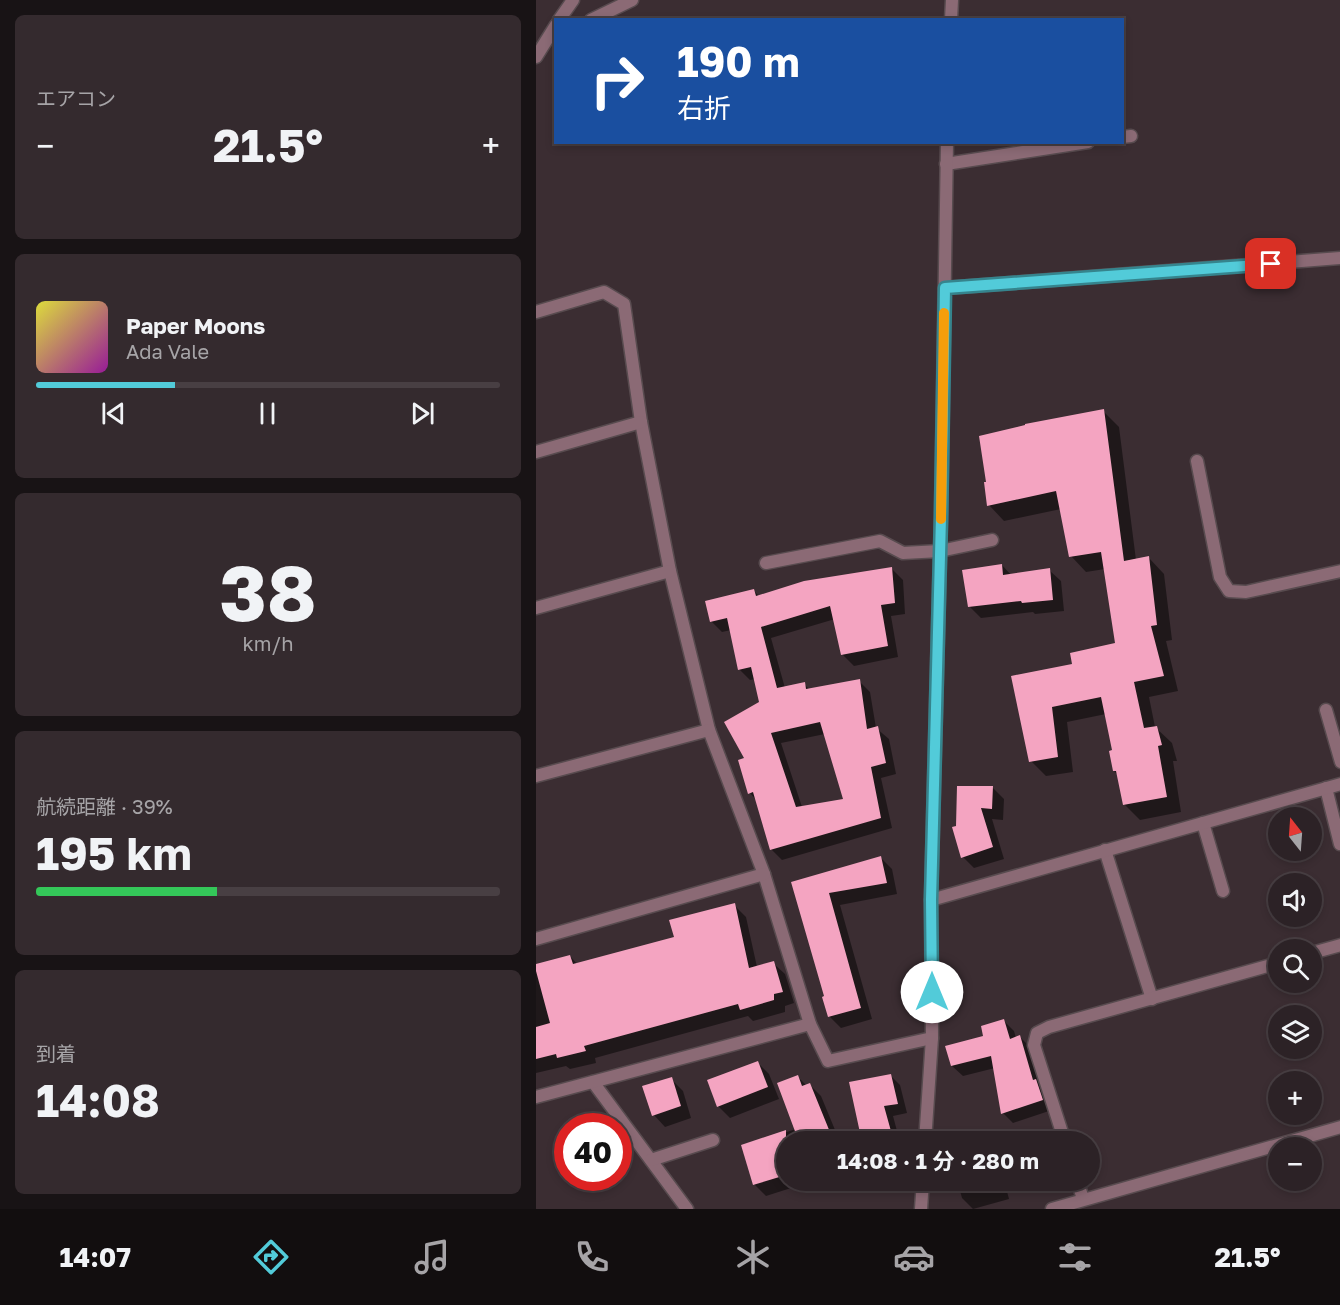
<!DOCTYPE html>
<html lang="ja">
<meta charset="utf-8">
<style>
:root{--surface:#2c2226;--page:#342a2e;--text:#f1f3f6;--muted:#a6a4a7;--line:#483f43;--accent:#52cbd9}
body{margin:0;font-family:"Golos Text","Noto Sans JP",sans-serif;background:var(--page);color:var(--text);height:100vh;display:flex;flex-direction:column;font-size:22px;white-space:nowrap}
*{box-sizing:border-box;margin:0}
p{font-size:20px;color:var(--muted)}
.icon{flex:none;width:33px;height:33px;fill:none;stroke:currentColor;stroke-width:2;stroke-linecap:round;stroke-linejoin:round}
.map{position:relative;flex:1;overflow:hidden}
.side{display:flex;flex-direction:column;gap:15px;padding:15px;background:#181315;width:536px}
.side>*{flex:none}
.guide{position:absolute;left:18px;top:18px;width:570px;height:126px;border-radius:0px;box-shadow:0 3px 9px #0003,0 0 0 2px var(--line);background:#1a4fa0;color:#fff;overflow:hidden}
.needle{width:39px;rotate:343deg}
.tools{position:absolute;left:732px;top:807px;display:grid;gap:12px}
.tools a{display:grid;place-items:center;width:54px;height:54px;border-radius:50%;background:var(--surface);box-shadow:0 3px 9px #0003,0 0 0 2px var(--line);font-size:30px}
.speed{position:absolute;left:18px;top:1113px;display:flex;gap:12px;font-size:30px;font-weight:700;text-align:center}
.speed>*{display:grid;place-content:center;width:78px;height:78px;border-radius:50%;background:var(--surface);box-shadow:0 3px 9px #0003,0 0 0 2px var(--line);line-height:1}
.speed .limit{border:9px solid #d22;background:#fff;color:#111}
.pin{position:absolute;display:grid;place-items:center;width:51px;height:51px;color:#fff;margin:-26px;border-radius:12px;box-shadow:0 3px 9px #0006}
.me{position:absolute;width:66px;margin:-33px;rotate:0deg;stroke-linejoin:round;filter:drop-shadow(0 0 4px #0008)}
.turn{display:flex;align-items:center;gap:21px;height:126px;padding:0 24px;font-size:27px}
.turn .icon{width:78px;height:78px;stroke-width:2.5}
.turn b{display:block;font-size:42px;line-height:51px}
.big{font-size:45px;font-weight:700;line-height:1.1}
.side .card{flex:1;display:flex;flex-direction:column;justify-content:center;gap:9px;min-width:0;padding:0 21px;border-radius:9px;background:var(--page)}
.side .dial{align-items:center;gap:0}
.dial b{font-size:78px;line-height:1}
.song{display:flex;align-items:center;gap:18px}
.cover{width:72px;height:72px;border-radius:9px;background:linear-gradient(135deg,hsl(60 70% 55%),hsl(300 70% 35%))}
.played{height:6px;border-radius:3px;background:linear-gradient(90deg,var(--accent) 30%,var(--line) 30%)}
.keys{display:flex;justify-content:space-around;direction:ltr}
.heat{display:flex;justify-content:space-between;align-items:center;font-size:33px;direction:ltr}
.charge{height:9px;border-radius:4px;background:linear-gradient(90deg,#34c759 39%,var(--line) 0)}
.trip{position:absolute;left:240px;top:1131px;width:324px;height:60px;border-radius:30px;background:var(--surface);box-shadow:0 3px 9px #0003,0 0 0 2px var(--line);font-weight:700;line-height:60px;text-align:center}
.tabs{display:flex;height:96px;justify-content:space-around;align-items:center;background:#120e0f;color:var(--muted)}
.tabs .icon{width:42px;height:42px}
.tabs .current{color:var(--accent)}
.tabs b{font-size:27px;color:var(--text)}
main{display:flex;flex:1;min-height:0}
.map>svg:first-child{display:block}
.shadow{fill:#0007;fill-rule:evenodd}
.building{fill:#f4a4c1;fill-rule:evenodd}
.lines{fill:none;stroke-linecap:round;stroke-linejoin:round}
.service-casing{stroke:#584b4f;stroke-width:15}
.minor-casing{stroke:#584b4f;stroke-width:15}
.tertiary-casing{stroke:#584b4f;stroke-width:15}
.service{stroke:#8b6a75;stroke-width:12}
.minor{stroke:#8b6a75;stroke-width:12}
.tertiary{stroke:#8b6a75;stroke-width:12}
.route-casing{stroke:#35848d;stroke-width:15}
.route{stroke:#52cbd9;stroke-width:10}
.slow{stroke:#f59e0b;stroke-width:10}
</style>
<main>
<section class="side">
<div class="card"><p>エアコン</p>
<div class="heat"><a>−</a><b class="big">21.5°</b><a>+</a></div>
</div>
<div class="card">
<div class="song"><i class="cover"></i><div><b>Paper Moons</b><p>Ada Vale</p></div></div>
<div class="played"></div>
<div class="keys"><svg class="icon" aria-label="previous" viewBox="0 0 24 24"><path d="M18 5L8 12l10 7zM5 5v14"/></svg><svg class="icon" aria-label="pause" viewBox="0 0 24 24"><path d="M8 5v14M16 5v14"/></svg><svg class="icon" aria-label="next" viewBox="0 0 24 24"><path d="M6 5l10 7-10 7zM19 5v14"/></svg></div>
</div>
<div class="card dial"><b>38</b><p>km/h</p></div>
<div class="card"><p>航続距離 · 39%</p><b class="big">195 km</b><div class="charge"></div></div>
<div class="card"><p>到着</p><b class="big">14:08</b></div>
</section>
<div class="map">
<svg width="805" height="1209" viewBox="0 0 805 1209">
<rect width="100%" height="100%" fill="#3b2d32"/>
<!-- shadow -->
<g class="shadow">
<polygon points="567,411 583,427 600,560 613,558 628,574 636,640 630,641 642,691 613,697 619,727 636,743 641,761 637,761 645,812 604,820 588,804 582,775 578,771 577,751 570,714 531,722 537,772 510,776 495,761 477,678 538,665 581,644 569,569 550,572 535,556 525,509 468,521 453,505"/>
<polygon points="466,565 475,575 513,570 525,581 528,611 499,614 497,612 445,618 434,607"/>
<path d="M356 569 367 580 369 614 355 616 362 657 318 666 307 655 299 619 235 638 249 688 268 684 274 690 323 681 334 692 340 728 353 739 360 774 345 778 356 828 246 860 235 849 220 800 214 793 210 759 225 703 219 679 214 680 203 669 195 630 186 632 175 621 217 590 224 597ZM289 734 309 800 266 807 245 743Z"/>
<polygon points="456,787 468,799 467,820 456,819 468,859 438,868 427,857 418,828"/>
<polygon points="345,858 356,869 361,894 304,905 336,1019 305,1028 293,1016 290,997 257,884"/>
<polygon points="198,905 210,917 221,967 237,963 249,974 258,1003 249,1006 249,1012 217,1021 212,1016 59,1058 60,1063 34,1069 30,1066 0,1073 0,966 34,956 42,965 140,938"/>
<polygon points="468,1021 478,1031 480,1038 484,1037 494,1047 516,1110 477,1123 467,1113 459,1068 427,1076 416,1066"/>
<polygon points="221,1062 233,1074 243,1099 194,1118 182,1106"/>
<polygon points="354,1075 364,1085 371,1113 357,1116 364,1142 328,1142"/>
<polygon points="262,1077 271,1086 274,1085 285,1096 304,1142 250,1142 250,1180 295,1180 281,1185 277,1181 230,1196 218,1184 207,1146 260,1129"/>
<polygon points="135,1079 147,1091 155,1118 129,1127 118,1115"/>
<polygon points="425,1136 430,1142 415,1142"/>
<polygon points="447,1138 451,1142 432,1142"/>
<polygon points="421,1180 468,1180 473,1199 437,1209 426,1198"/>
</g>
<!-- building -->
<g class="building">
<polygon points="568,409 588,561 613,556 621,625 615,626 628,676 598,682 608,728 621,726 626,745 622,746 631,797 587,805 580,771 577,771 573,751 576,750 565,697 516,707 522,757 493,762 475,676 536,664 534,653 579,643 565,552 533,557 520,491 451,506 448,482 450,482 443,436 489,425 489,424"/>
<polygon points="466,564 467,575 514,568 517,600 486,603 485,601 432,607 426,570"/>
<path d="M356 567 359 603 345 605 352 646 305 655 294 606 225 627 241 688 269 682 270 689 324 679 331 729 342 726 350 763 335 767 345 818 234 850 217 792 212 794 202 760 208 758 188 722 223 702 215 667 202 670 191 618 174 622 169 601 218 589 220 596 268 581ZM284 722 307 799 260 807 235 733Z"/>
<polygon points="421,786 457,786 456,809 445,808 457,847 425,858 416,827 420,826"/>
<polygon points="345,856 351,883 293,893 325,1008 292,1017 286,997 288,996 255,882"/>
<polygon points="199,903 213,968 238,961 247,992 238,994 238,1000 204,1010 202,1004 48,1046 50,1051 21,1058 20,1054 0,1059 0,1027 14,1023 0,971 0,964 34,955 37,964 138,937 133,920"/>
<polygon points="468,1019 474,1039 484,1035 497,1080 500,1079 507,1100 465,1114 455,1056 415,1066 409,1046 447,1036 445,1026"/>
<polygon points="222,1061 232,1087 181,1107 171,1080"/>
<polygon points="355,1074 362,1104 348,1106 358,1142 326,1142 313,1082"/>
<polygon points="262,1075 266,1086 274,1083 298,1142 263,1142 241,1083"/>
<polygon points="136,1077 145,1106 116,1116 106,1086"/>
<polygon points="250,1130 250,1175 217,1185 205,1145"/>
</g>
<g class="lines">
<defs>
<polyline id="service" points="569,850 616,999"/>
<g id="minor">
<polyline points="23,20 37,0"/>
<polyline points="55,20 96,0"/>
<polyline points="0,57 20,25"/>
<polyline points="586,137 595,136"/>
<polyline points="410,164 552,142"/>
<polyline points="409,288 805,258"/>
<polyline points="0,312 68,292 88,304 105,422 134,571 173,730 228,874 274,1024 292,1061 396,1038"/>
<polyline points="0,452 105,422"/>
<polyline points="661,461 684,577 693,591 710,592 805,571"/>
<polyline points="230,563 344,541 367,553 404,551 456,540"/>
<polyline points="0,608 134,571"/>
<polyline points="790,710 805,762"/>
<polyline points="0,776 173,730"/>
<polyline points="790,788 804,844"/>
<polyline points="667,823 687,891"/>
<polyline points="395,900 805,784"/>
<polyline points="0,939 228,874"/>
<polyline points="776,953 805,945"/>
<polyline points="57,1082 151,1209"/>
<polyline points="0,1097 274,1024"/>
<polyline points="529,1142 498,1045 501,1033 513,1027 742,963"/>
<polyline points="115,1160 177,1140"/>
<polyline points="541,1180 547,1199"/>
<polyline points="516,1209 805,1127"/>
</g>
<g id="tertiary">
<polyline points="415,20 416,0"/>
<polyline points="389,1142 396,1038 395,900 405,517 411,142"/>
<polyline points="385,1209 387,1180"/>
</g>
</defs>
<!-- service casing -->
<use href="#service" class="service-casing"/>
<!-- minor casing -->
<use href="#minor" class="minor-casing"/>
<!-- tertiary casing -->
<use href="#tertiary" class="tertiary-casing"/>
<!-- service -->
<use href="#service" class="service"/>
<!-- minor -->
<use href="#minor" class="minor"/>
<!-- tertiary -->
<use href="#tertiary" class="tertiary"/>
</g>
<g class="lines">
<defs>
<polyline id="route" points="396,992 395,900 405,517 409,288 735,264"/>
</defs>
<!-- route casing -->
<use href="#route" class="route-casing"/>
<!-- route -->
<use href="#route" class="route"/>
<!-- slow -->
<polyline class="slow" points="405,519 408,313"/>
</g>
</svg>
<div class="tools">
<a><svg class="needle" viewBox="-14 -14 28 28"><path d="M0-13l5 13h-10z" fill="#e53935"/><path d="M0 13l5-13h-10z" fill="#a6a4a7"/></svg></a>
<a><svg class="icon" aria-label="sound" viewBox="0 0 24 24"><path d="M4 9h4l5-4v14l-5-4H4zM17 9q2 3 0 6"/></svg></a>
<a><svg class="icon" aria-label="search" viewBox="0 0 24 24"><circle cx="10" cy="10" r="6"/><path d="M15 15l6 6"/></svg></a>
<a><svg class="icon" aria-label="layers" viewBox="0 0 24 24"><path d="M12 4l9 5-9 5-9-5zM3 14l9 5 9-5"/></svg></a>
<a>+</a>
<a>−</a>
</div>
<div class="speed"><div class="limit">40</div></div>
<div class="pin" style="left:735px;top:264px;background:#d93025"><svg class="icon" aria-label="arrive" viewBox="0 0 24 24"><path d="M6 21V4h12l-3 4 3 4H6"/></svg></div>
<svg class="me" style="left:396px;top:992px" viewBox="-20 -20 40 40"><circle r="19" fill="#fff"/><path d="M0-13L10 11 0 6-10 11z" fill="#52cbd9"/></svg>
<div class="trip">14:08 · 1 分 · 280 m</div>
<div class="guide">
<div class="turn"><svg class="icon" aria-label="right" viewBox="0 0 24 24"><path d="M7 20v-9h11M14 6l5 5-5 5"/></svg><div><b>190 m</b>右折</div></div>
</div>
</div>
</main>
<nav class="tabs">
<b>14:07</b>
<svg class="icon current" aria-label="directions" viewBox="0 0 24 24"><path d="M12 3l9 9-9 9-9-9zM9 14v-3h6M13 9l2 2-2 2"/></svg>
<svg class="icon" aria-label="music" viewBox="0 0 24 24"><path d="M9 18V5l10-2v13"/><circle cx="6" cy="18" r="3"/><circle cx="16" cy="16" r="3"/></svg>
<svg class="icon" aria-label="phone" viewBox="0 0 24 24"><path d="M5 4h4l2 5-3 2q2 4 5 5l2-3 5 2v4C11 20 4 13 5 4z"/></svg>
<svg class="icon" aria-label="climate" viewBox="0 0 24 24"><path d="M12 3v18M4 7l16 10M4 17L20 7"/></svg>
<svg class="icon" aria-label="car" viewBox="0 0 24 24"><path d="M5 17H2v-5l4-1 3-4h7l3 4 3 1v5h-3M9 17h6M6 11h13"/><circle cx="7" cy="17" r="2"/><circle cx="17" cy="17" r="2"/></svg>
<svg class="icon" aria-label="filters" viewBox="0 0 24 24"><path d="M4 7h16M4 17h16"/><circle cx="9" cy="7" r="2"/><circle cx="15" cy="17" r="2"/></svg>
<b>21.5°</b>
</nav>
